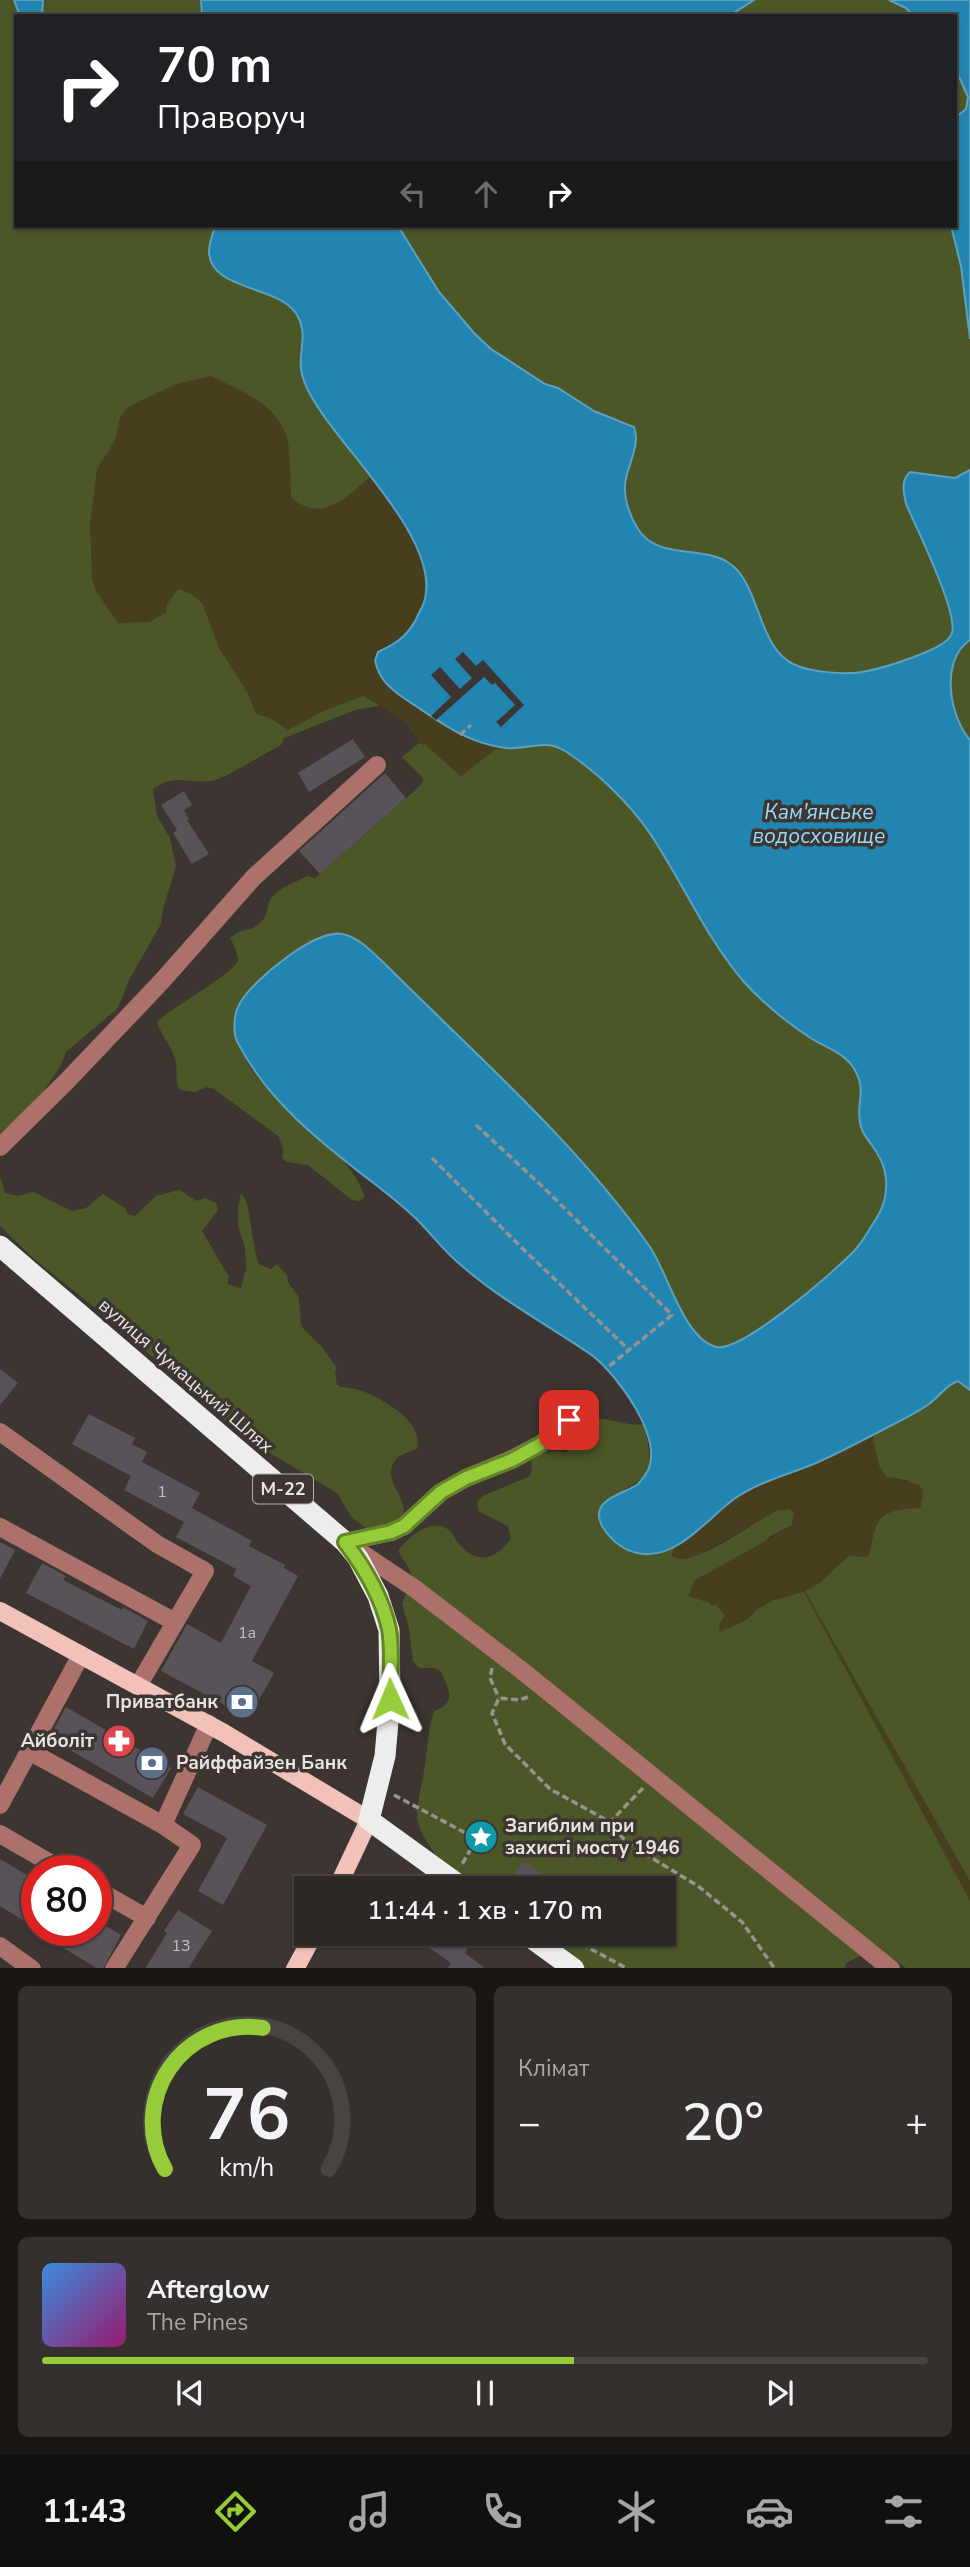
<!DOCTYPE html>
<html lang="uk">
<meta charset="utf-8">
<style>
:root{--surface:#2d2825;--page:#35302d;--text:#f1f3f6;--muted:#a7a6a7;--line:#484442;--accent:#96cc3a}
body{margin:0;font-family:"Nunito Sans",sans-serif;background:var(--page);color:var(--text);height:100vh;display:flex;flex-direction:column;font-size:26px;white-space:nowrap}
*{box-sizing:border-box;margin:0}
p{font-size:23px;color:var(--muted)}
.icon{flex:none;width:38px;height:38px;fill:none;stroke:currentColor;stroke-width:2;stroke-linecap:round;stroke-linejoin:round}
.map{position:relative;height:1968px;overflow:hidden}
.details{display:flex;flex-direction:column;gap:18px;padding:18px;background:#191614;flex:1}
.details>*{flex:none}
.banner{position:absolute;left:14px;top:14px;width:943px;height:214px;border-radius:0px;box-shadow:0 2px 5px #0004,0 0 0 2px var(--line);background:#202124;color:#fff;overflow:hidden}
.speed{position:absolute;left:21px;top:1855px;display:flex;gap:14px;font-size:35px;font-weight:700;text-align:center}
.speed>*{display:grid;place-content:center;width:91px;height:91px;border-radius:50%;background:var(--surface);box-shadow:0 2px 5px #0004,0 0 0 2px var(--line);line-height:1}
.speed .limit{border:10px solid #d22;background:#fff;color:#111}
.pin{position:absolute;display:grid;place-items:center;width:60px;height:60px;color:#fff;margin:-30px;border-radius:14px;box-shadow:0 4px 10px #0006}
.me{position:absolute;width:77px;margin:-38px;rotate:359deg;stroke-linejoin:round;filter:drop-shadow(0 0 5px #0008)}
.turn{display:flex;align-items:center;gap:24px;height:147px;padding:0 28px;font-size:32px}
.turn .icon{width:91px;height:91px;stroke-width:2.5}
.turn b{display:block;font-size:49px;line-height:60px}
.lanes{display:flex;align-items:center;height:66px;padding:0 28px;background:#0003;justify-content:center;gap:35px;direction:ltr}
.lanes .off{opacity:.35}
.big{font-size:52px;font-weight:600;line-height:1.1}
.details .card{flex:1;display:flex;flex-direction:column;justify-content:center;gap:10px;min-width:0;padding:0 24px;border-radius:10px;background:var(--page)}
.details .dial{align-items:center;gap:0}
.dial svg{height:182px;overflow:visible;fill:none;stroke:var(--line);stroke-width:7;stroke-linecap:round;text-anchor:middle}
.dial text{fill:var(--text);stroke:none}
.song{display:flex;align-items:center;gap:21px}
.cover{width:84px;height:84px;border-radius:10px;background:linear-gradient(135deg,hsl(210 70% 55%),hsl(320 70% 35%))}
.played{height:7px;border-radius:4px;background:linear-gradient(90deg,var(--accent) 60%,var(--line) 60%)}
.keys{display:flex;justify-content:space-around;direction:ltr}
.heat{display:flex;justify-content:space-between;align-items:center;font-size:38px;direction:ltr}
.details .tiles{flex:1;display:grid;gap:18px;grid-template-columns:1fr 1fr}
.card:last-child{grid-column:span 2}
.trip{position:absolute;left:294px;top:1876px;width:382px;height:70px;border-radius:0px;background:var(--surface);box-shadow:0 2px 5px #0004,0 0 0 2px var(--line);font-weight:600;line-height:70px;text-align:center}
.dock{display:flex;height:112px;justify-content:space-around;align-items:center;background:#12100f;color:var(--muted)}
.dock .icon{width:49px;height:49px}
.dock .current{color:var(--accent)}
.dock b{font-size:32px;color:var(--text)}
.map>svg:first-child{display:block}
.green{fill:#4c5728;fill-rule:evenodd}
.sand{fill:#473e1e}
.water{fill:#2285b1;stroke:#5da1bf;stroke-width:2}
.pier{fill:#3c3531}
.building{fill:#595258}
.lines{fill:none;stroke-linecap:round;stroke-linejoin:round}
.path{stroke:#98928f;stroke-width:3.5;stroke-dasharray:7 3.5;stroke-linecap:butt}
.minor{stroke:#ac716a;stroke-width:18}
.major{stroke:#f2c1ba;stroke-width:18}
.highway{stroke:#ecedec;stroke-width:21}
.route-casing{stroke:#628526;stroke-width:18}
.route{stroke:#96cc3a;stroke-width:12}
.labels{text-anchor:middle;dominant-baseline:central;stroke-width:7;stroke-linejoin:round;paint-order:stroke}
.number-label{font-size:16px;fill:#c4bfbf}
.shield{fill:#3c3531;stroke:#b4afac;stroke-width:2}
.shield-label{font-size:18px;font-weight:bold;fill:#e8e3e1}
.street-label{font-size:19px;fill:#e8e3e1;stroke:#3c3531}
.poi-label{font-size:19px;font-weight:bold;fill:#e8e3e1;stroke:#3c3531;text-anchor:end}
.water-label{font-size:21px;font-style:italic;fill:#98dafe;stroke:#3c3531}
</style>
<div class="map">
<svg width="970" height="1969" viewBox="0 0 970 1969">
<rect width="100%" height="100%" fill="#3c3531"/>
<!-- green -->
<g class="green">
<path d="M0 0H970V1380L847 1257C825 1276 744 1352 719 1348 685 1342 670 1277 652 1250 631 1218 605 1189 579 1160 517 1092 450 1029 385 964L234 1020C239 1100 341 1128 365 1197L359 1201 352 1200 308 1165 287 1162 282 1158 283 1148 278 1136 214 1089 207 1087 195 1092 180 1090C174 1081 178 1073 176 1063 174 1049 161 1036 157 1022 169 1009 239 971 238 959 238 952 233 944 230 938 242 927 250 932 259 924 269 916 266 909 270 900 275 889 297 882 307 876L315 878 320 874 421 785 423 778 402 757 419 743 426 745 461 776 442 734 384 705 355 710 284 738 281 745C267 752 224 779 212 781 188 784 176 773 153 789L157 816 170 838 176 866 163 909 161 924 129 980 118 1008 66 1052 61 1065 37 1101 0 1133ZM16 16H956V226H16Z"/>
<path d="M0 1176 5 1193 19 1196 33 1192 72 1211 86 1208 103 1194 125 1208 128 1214 135 1216 156 1196 179 1190 197 1201 205 1198 216 1203 218 1210 202 1231 229 1277 227 1284 241 1288 246 1268 245 1247 238 1226V1207L241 1193C252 1203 251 1247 259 1264L271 1269 277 1264 287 1275 288 1282 299 1298 301 1326 322 1347 337 1368 335 1372 337 1385C345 1389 351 1387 359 1390 380 1397 424 1421 417 1448 411 1452 402 1453 397 1458 377 1482 415 1499 400 1521L366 1528 352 1518 337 1493 243 1437 114 1323 34 1259 0 1226Z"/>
<path d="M958 1381 970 1390V1968H906L889 1956 866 1953 846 1963 845 1968H586L536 1934H663V1888H469C451 1873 416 1839 417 1813 418 1797 423 1781 425 1765 428 1746 428 1729 434 1711 452 1705 452 1694 444 1679 442 1674 442 1672 437 1669 432 1667 425 1668 419 1668L413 1661 409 1628 402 1604 412 1579 410 1570 398 1551C408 1537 432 1516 449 1530 453 1533 455 1539 458 1543 478 1566 494 1560 511 1539L508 1526 478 1511 477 1502 483 1496 530 1476 532 1470 531 1461C541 1452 552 1450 565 1452L574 1446 572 1428C590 1406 619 1428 644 1424 650 1453 658 1476 624 1489L678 1545 699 1531 675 1548 676 1558C706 1561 751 1523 778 1510L789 1509 795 1512 792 1525 769 1537 710 1605H716L725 1615 719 1626 752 1615 756 1610 773 1600 790 1596 821 1582 828 1572 850 1555 862 1557 870 1551C876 1513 883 1509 920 1508L923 1490 906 1480 886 1477 879 1466 872 1435 904 1419Z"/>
</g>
<!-- sand -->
<g class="sand">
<path d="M211 376C240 391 281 405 288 442 291 460 290 479 291 497 321 525 348 496 371 476 398 516 441 563 419 613 410 634 399 643 378 653L467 738 499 747 461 776 426 745 419 743 404 720 363 696 326 710 288 730 270 718 256 714 248 694 219 648 202 603 191 594 178 589 167 604 166 613 149 622 118 623 96 591 92 580 90 525 97 469 115 440 120 418 126 408 176 384Z"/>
<path d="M872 1435 879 1466 886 1477 920 1485 923 1496 920 1508C899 1509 880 1509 873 1534 871 1541 871 1549 868 1557L850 1555C835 1567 821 1585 805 1591L970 1881V1901L804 1592 773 1600 756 1609 748 1619 720 1632 719 1626 725 1615 716 1605 688 1596 695 1580 787 1529 792 1525 794 1512 789 1509 778 1510 694 1557 682 1559 671 1556 674 1548 691 1538 736 1497 754 1487 816 1463Z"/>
</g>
<!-- water -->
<g class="water">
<polygon points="14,0 43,0 42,16 20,16"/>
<polygon points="201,0 754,0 729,16 202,16"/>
<polygon points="889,0 970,0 970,339 961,266 951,226 956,226 956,117 966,109 968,97 956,70 956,16 913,16 906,8"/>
<path d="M215 226H398L439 292 474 333 491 349 545 384 558 388 594 411 634 427C641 445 627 466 625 484 624 500 630 516 638 529 657 560 702 545 729 563 760 583 757 646 793 664 809 672 844 675 862 672 879 669 948 650 952 633 958 612 917 529 906 504 904 492 900 482 910 472L955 478 970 470V640C940 660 949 716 970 740V1390L958 1381C946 1385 939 1397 929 1404 918 1412 904 1419 892 1425 867 1438 842 1452 816 1463 790 1474 761 1481 737 1497 710 1515 681 1557 644 1554 626 1553 611 1541 602 1526 588 1499 625 1494 638 1484 641 1481 646 1474 648 1470 663 1437 618 1376 593 1356 550 1326 502 1301 462 1266 448 1255 437 1241 425 1228 415 1216 402 1206 390 1196 334 1152 271 1108 238 1043 232 1033 234 1013 240 1003 253 980 315 929 342 934 359 937 373 953 385 964 474 1053 578 1144 650 1247 668 1273 684 1340 717 1347 742 1352 835 1271 854 1251 863 1242 869 1229 876 1219 889 1199 890 1173 877 1153 872 1144 864 1137 861 1127 854 1104 869 1092 853 1067 843 1052 824 1047 809 1037 785 1021 763 1003 744 982 705 936 682 881 649 832 629 803 595 770 565 751 544 738 528 750 506 748 470 744 444 725 416 706 405 699 393 692 385 682 380 676 377 669 375 661L378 652C398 643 410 634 419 613 421 609 424 604 425 599 440 537 337 446 310 394 306 388 302 376 301 369 299 348 309 332 295 312 275 285 209 290 209 251 209 243 213 234 215 226Z"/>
</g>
<!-- pier -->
<polygon class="pier" points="463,652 476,666 483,660 524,705 501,727 496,722 515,705 495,683 492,685 484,677 436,720 431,716 451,697 431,675 440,667 460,689 472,678 455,659"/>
<!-- building -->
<g class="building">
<polygon points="353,739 365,757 309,792 298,773"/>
<polygon points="385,773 406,798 320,874 299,851"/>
<polygon points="184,791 192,805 184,810 189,819 187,820 209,854 192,864 173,833 177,830 161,805"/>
<polygon points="0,1369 18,1383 0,1405"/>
<polygon points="89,1414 135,1438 132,1444 147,1452 142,1462 200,1493 192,1508 252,1541 249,1546 285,1565 284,1568 298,1576 252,1661 274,1673 249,1718 161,1671 187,1624 221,1643 251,1586 233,1576 236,1569 176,1537 184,1522 124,1490 131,1476 72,1444"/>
<polygon points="0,1542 15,1550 0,1579"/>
<polygon points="42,1563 66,1576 63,1580 122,1610 123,1607 148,1621 134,1649 26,1593"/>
<polygon points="66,1707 171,1768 153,1798 49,1738"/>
<polygon points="198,1787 267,1825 223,1905 198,1891 227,1838 183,1814"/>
<polygon points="0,1859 37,1881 37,1892 28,1907 33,1910 26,1922 0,1906"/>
<polygon points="524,1861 562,1888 525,1888 511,1879"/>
<polygon points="178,1910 212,1931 188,1969 145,1969 167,1933 164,1931"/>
<polygon points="96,1920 121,1935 103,1969 98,1969 34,1930 96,1930"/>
<polygon points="431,1934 454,1934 470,1945 465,1953 486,1969 447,1969 451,1963 424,1944"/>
</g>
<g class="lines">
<!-- path -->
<g class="path">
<polyline points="460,735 471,725"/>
<polyline points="476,1125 543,1187 672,1315 607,1368"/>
<polyline points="432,1158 521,1247 629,1350"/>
<polyline points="492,1668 490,1678 499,1698"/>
<polyline points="528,1697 520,1700 499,1698 492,1713 505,1744 550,1789 610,1822"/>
<polyline points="643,1788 610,1822 627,1843 698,1886 742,1922 775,1969"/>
<polyline points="394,1795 477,1839 462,1864 464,1865"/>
<polyline points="478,1876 495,1888"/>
<polyline points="563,1934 628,1969"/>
</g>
<!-- minor -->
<g class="minor">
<polyline points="0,1147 66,1082 162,981 254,877 377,765"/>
<polyline points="0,1432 157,1544 205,1571 138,1686"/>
<polyline points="0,1527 175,1622"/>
<polyline points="345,1542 391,1532 404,1526 441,1492 466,1478 512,1459 541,1444 569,1420"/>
<polyline points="351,1546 414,1588 525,1673 891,1969"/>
<polyline points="29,1751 163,1825"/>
<polyline points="0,1805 81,1655"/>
<polyline points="0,1834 64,1871"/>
<polyline points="96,1889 147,1918"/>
<polyline points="0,1946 32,1969"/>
<polyline points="114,1969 192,1845 163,1825 209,1724"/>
</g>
<!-- major -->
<g class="major">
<polyline points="0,1611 224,1733 369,1820 337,1888"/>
<polyline points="295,1969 314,1934"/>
</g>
<!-- highway -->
<g class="highway">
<polyline points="0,1246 345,1542 358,1558 378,1596 389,1630 390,1699 385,1756 369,1820 463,1888"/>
<polyline points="526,1934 574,1969"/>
</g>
</g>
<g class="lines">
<defs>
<path id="route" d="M390 1699C390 1677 393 1651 389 1629 382 1597 364 1567 345 1542L391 1532 404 1526 441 1492 466 1478 512 1460 541 1444 569 1420"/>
</defs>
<!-- route casing -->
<use href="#route" class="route-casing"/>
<!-- route -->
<use href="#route" class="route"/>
</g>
<!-- icons -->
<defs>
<symbol id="bank-disc" viewBox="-11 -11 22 22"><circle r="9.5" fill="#5c6f8a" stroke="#3c3531"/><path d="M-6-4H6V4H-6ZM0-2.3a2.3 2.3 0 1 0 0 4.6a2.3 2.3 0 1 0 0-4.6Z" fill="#fff"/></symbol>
<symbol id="pharmacy-disc" viewBox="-11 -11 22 22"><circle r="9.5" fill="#e0444e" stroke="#3c3531"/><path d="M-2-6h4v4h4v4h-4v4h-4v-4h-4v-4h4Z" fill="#fff"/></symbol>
<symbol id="sight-disc" viewBox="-11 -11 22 22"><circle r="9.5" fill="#0f9aa8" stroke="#3c3531"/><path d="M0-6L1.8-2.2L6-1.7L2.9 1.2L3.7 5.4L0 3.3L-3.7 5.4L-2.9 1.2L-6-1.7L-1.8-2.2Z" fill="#fff"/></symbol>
</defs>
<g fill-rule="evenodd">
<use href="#bank-disc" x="223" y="1683" width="38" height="38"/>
<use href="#pharmacy-disc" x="100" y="1722" width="38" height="38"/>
<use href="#bank-disc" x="133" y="1744" width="38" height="38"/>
<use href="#sight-disc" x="462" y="1818" width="38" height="38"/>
</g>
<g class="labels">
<!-- number labels -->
<g class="number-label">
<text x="162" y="1492">1</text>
<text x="247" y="1633">1а</text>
<text x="181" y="1946">13</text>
</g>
<!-- shield labels -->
<rect class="shield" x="253" y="1474.5" width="60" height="29" rx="5"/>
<g class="shield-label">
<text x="283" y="1489">М-22</text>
</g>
<!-- street labels -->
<g class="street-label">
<text transform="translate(186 1376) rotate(41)">вулиця Чумацький Шлях</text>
</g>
<!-- poi labels -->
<g class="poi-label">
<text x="218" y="1702">Приватбанк</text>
<text x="94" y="1741">Айболіт</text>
<text x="176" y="1763" text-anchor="start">Райффайзен Банк</text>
<text x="505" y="1826" text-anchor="start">Загиблим при<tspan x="505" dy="22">захисті мосту 1946</tspan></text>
</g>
<!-- water labels -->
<g class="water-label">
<text x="819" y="812">Кам'янське<tspan x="819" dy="24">водосховище</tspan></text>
</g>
</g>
</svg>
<div class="speed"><div class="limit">80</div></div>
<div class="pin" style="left:569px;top:1420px;background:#d93025"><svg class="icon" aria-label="arrive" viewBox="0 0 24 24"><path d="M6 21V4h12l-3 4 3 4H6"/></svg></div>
<svg class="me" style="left:390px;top:1699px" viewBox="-20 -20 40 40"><path d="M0-17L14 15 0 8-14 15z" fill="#96cc3a" stroke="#fff" stroke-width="4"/></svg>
<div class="trip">11:44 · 1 хв · 170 m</div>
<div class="banner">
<div class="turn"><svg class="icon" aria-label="right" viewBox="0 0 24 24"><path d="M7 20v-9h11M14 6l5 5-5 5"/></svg><div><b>70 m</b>Праворуч</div></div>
<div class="lanes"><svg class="icon off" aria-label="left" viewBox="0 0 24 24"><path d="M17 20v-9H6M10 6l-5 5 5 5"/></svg><svg class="icon off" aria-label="ahead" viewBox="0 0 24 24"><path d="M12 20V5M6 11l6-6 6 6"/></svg><svg class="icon" aria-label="right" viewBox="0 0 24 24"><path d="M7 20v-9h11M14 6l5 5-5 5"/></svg></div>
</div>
</div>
<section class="details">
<div class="tiles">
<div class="card dial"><svg viewBox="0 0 100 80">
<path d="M14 69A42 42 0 1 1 86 69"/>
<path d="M14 69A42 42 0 0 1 57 7" stroke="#96cc3a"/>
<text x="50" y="56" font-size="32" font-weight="700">76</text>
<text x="50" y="72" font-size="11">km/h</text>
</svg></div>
<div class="card"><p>Клімат</p>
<div class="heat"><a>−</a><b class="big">20°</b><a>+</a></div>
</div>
<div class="card">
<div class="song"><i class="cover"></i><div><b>Afterglow</b><p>The Pines</p></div></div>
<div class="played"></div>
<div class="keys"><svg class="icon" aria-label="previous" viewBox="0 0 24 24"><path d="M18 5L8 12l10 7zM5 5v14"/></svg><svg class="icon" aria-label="pause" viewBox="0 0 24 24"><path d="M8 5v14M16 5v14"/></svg><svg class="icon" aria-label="next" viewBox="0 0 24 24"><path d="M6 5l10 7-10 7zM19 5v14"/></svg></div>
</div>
</div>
</section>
<nav class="dock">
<b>11:43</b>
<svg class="icon current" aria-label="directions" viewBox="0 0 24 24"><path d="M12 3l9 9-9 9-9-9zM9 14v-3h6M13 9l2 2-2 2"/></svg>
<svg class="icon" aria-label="music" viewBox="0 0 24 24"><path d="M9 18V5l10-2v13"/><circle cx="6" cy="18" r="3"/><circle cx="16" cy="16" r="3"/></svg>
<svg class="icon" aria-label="phone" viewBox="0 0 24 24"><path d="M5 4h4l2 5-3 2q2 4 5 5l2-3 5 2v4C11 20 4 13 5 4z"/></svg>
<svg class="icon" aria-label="climate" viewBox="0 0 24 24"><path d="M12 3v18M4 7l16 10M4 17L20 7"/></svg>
<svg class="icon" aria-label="car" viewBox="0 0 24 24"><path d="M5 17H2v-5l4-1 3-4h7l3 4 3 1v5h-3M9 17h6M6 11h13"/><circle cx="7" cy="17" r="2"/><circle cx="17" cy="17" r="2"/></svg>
<svg class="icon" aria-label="filters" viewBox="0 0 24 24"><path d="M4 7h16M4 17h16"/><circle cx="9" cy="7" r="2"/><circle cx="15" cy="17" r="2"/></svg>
</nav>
